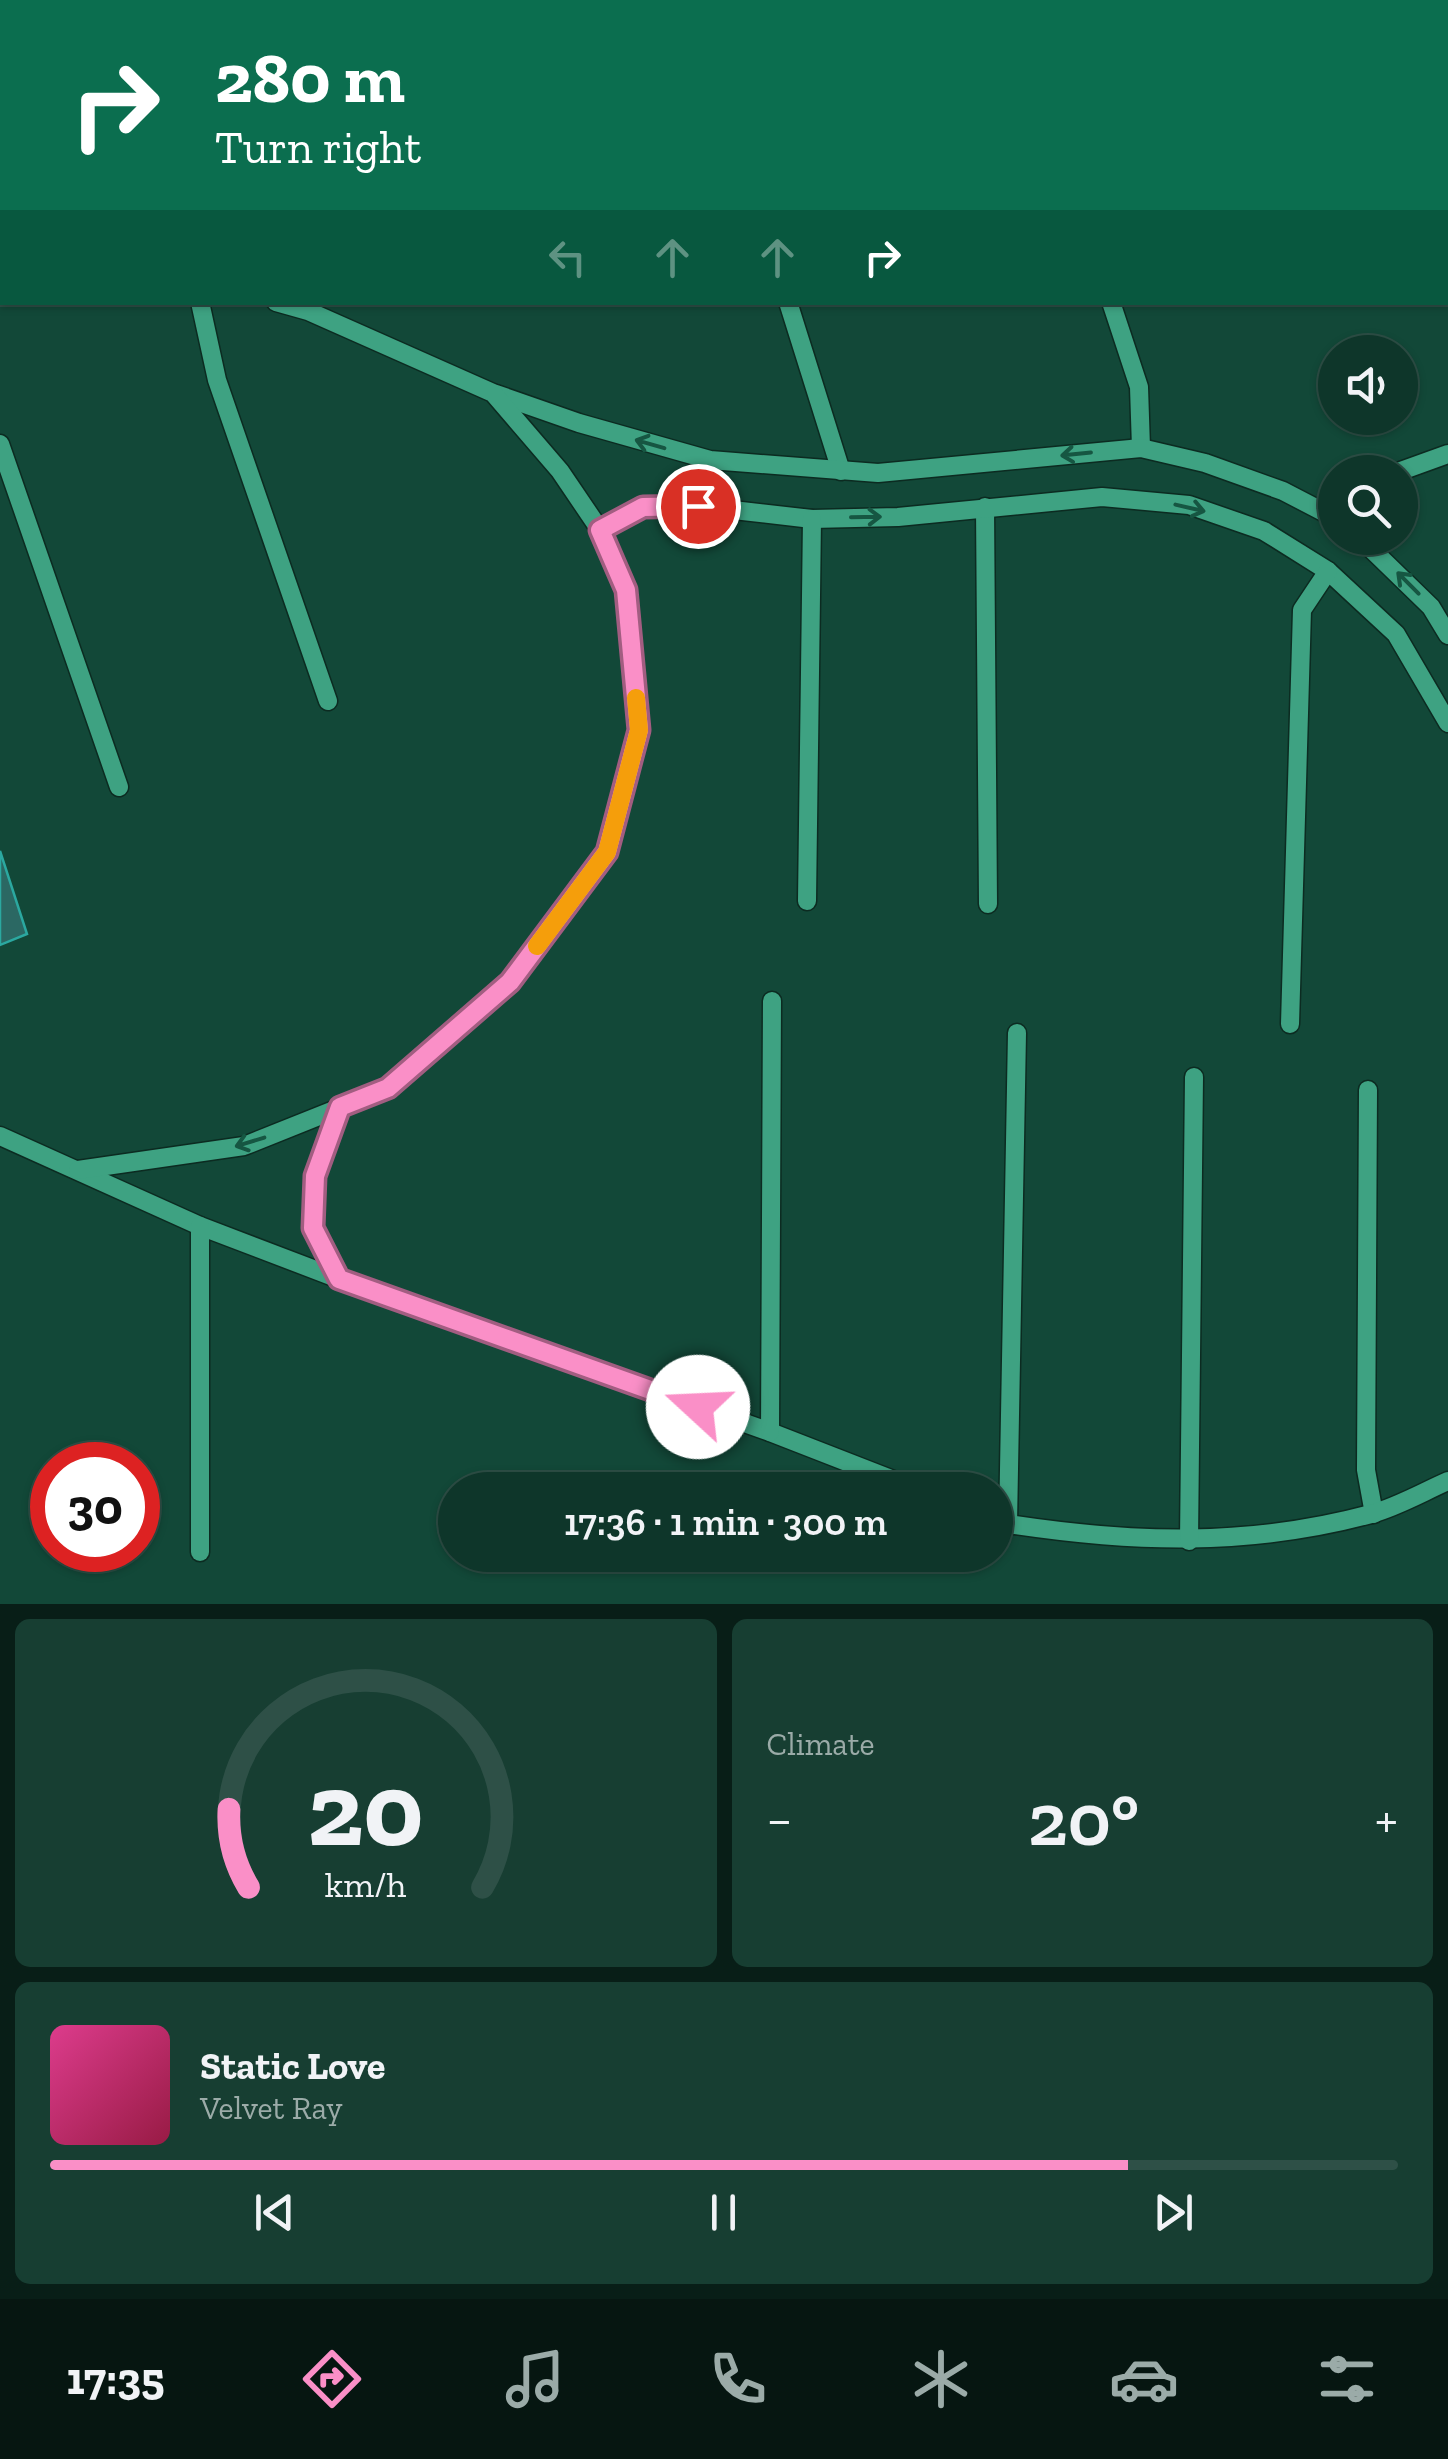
<!DOCTYPE html>
<meta charset="utf-8">
<style>
:root{--surface:#0e362a;--page:#173e32;--text:#f1f3f6;--muted:#9baba8;--line:#2e5047;--accent:#fa8fc7}
body{margin:0;font-family:"Zilla Slab",serif;background:var(--page);color:var(--text);height:100vh;display:flex;flex-direction:column;font-size:38px;white-space:nowrap}
*{box-sizing:border-box;margin:0}
p{font-size:32px;color:var(--muted)}
.icon{flex:none;width:55px;height:55px;fill:none;stroke:currentColor;stroke-width:2;stroke-linecap:round;stroke-linejoin:round}
.map{position:relative;height:1604px;overflow:hidden}
.side{display:flex;flex-direction:column;gap:15px;padding:15px;background:#081e17;flex:1}
.side>*{flex:none}
.hud{position:absolute;left:0px;top:0px;width:1450px;height:305px;box-shadow:0 2px 8px #0004,0 0 0 2px var(--line);background:#0b6e4f;color:#fff;overflow:hidden}
.buttons{position:absolute;left:1318px;top:335px;display:grid;gap:20px}
.buttons a{display:grid;place-items:center;width:100px;height:100px;border-radius:50%;background:var(--surface);box-shadow:0 2px 8px #0004,0 0 0 2px var(--line);font-size:50px}
.speed{position:absolute;left:30px;top:1442px;display:flex;gap:20px;font-size:50px;font-weight:700;text-align:center}
.speed>*{display:grid;place-content:center;width:130px;height:130px;border-radius:50%;background:var(--surface);box-shadow:0 2px 8px #0004,0 0 0 2px var(--line);line-height:1}
.speed .limit{border:15px solid #d22;background:#fff;color:#111}
.pin{position:absolute;display:grid;place-items:center;width:85px;height:85px;color:#fff;margin:-42px;border:5px solid #fff;border-radius:50%;box-shadow:0 2px 10px #0007}
.me{position:absolute;width:110px;margin:-55px;rotate:290deg;stroke-linejoin:round;filter:drop-shadow(0 0 8px #0008)}
.turn{display:flex;align-items:center;gap:35px;height:210px;padding:0 50px;font-size:45px}
.turn .icon{width:130px;height:130px;stroke-width:2.5}
.turn b{display:block;font-size:70px;line-height:85px}
.lanes{display:flex;align-items:center;height:95px;padding:0 50px;background:#0003;justify-content:center;gap:50px;direction:ltr}
.lanes .off{opacity:.35}
.big{font-size:75px;font-weight:600;line-height:1.1}
.side .tile{flex:1;display:flex;flex-direction:column;justify-content:center;gap:15px;min-width:0;padding:0 35px;border-radius:15px;background:var(--page)}
.side .dial{align-items:center;gap:0}
.dial svg{height:260px;overflow:visible;fill:none;stroke:var(--line);stroke-width:7;stroke-linecap:round;text-anchor:middle}
.dial text{fill:var(--text);stroke:none}
.song{display:flex;align-items:center;gap:30px}
.cover{width:120px;height:120px;border-radius:15px;background:linear-gradient(135deg,hsl(330 70% 55%),hsl(340 70% 35%))}
.played{height:10px;border-radius:5px;background:linear-gradient(90deg,var(--accent) 80%,var(--line) 80%)}
.keys{display:flex;justify-content:space-around;direction:ltr}
.heat{display:flex;justify-content:space-between;align-items:center;font-size:55px;direction:ltr}
.side .tiles{flex:1;display:grid;gap:15px;grid-template-columns:1fr 1fr}
.tile:last-child{grid-column:span 2}
.trip{position:absolute;left:438px;top:1472px;width:575px;height:100px;border-radius:50px;background:var(--surface);box-shadow:0 2px 8px #0004,0 0 0 2px var(--line);font-weight:600;line-height:100px;text-align:center}
.menu{display:flex;height:160px;justify-content:space-around;align-items:center;background:#061611;color:var(--muted)}
.menu .icon{width:70px;height:70px}
.menu .on{color:var(--accent)}
.menu b{font-size:45px;color:var(--text)}
.map>svg:first-child{display:block}
.building{fill:#2b6863;stroke:#2ba8a0;stroke-width:2.5}
.lines{fill:none;stroke-linecap:round;stroke-linejoin:round}
.minor-casing{stroke:#0c2b21;stroke-width:21}
.minor{stroke:#3ea282;stroke-width:18}
.oneway{stroke:#165642}
.route-casing{stroke:#a25d81;stroke-width:25}
.route{stroke:#fa8fc7;stroke-width:18}
.slow{stroke:#f59e0b;stroke-width:18}
</style>
<div class="map">
<svg width="1448" height="1604" viewBox="0 0 1448 1604">
<rect width="100%" height="100%" fill="#124838"/>
<!-- building -->
<g class="building">
<polygon points="1328,0 1448,0 1448,1 1325,2"/>
<polygon points="0,851 27,934 0,945"/>
</g>
<g class="lines">
<defs>
<g id="minor">
<polyline points="104,0 105,2"/>
<polyline points="266,0 267,2"/>
<polyline points="693,0 694,2"/>
<polyline points="1006,0 1008,2"/>
<polyline points="1232,2 1236,0"/>
<polyline points="1448,96 1448,95"/>
<polyline points="0,262 2,262"/>
<polyline points="200,302 217,380 328,701"/>
<polyline points="788,302 841,471"/>
<polyline points="1111,302 1139,387 1141,448"/>
<polyline points="496,394 579,423 710,460 878,473 1141,448 1205,463 1283,491 1335,518"/>
<polyline points="0,444 119,787"/>
<polyline points="1398,472 1448,454"/>
<polyline points="985,507 988,904"/>
<polyline points="600,530 643,507 698,506 812,519 898,517 1102,497 1189,505 1264,531 1328,571 1396,634 1448,723"/>
<polyline points="1360,538 1431,607 1448,635"/>
<polyline points="807,901 812,519"/>
<polyline points="1290,1024 1302,610 1328,571"/>
<polyline points="1368,1090 1366,1470 1374,1514"/>
<polyline points="0,1136 200,1226 339,1279 770,1432 919,1490"/>
<polyline points="78,1170 244,1146 389,1088 510,982 607,851 639,730 626,590 600,530 560,471 493,393 308,311 276,302"/>
<polyline points="339,1279 313,1228 315,1176 341,1107"/>
<polyline points="770,1432 772,1001"/>
<path d="M995 1520 1008 1524C1132 1543 1248 1547 1371 1514 1397 1507 1423 1492 1448 1481"/>
<polyline points="1008,1524 1017,1033"/>
<polyline points="1189,1541 1194,1077"/>
<polyline points="200,1552 200,1226"/>
</g>
</defs>
<!-- minor casing -->
<use href="#minor" class="minor-casing"/>
<!-- minor -->
<use href="#minor" class="minor"/>
</g>
<!-- one-way arrows -->
<defs><path id="oneway-shaft" d="M-6 0H5M1.5-3L5.5 0L1.5 3" fill="none" stroke-width="1.6" stroke-linecap="round" stroke-linejoin="round" transform="scale(2.5)"/></defs>
<g class="oneway">
<use href="#oneway-shaft" transform="translate(650 444) rotate(-164)"/>
<use href="#oneway-shaft" transform="translate(1076 454) rotate(174)"/>
<use href="#oneway-shaft" transform="translate(1190 508) rotate(13)"/>
<use href="#oneway-shaft" transform="translate(866 517) rotate(-1)"/>
<use href="#oneway-shaft" transform="translate(1408 583) rotate(-135)"/>
<use href="#oneway-shaft" transform="translate(250 1142) rotate(163)"/>
</g>
<g class="lines">
<defs>
<polyline id="route" points="698,1407 339,1279 313,1228 315,1176 340,1107 388,1088 510,982 607,852 639,730 626,590 600,530 643,507 698,506"/>
</defs>
<!-- route casing -->
<use href="#route" class="route-casing"/>
<!-- route -->
<use href="#route" class="route"/>
<!-- slow -->
<polyline class="slow" points="537,946 607,852 639,730 636,698"/>
</g>
</svg>
<div class="buttons">
<a><svg class="icon" aria-label="sound" viewBox="0 0 24 24"><path d="M4 9h4l5-4v14l-5-4H4zM17 9q2 3 0 6"/></svg></a>
<a><svg class="icon" aria-label="search" viewBox="0 0 24 24"><circle cx="10" cy="10" r="6"/><path d="M15 15l6 6"/></svg></a>
</div>
<div class="speed"><div class="limit">30</div></div>
<div class="pin" style="left:698px;top:506px;background:#d93025"><svg class="icon" aria-label="arrive" viewBox="0 0 24 24"><path d="M6 21V4h12l-3 4 3 4H6"/></svg></div>
<svg class="me" style="left:698px;top:1407px" viewBox="-20 -20 40 40"><circle r="19" fill="#fff"/><path d="M0-13L10 11 0 6-10 11z" fill="#fa8fc7"/></svg>
<div class="trip">17:36 · 1 min · 300 m</div>
<div class="hud">
<div class="turn"><svg class="icon" aria-label="right" viewBox="0 0 24 24"><path d="M7 20v-9h11M14 6l5 5-5 5"/></svg><div><b>280 m</b>Turn right</div></div>
<div class="lanes"><svg class="icon off" aria-label="left" viewBox="0 0 24 24"><path d="M17 20v-9H6M10 6l-5 5 5 5"/></svg><svg class="icon off" aria-label="ahead" viewBox="0 0 24 24"><path d="M12 20V5M6 11l6-6 6 6"/></svg><svg class="icon off" aria-label="ahead" viewBox="0 0 24 24"><path d="M12 20V5M6 11l6-6 6 6"/></svg><svg class="icon" aria-label="right" viewBox="0 0 24 24"><path d="M7 20v-9h11M14 6l5 5-5 5"/></svg></div>
</div>
</div>
<section class="side">
<div class="tiles">
<div class="tile dial"><svg viewBox="0 0 100 80">
<path d="M14 69A42 42 0 1 1 86 69"/>
<path d="M14 69A42 42 0 0 1 8 45" stroke="#fa8fc7"/>
<text x="50" y="56" font-size="32" font-weight="700">20</text>
<text x="50" y="72" font-size="11">km/h</text>
</svg></div>
<div class="tile"><p>Climate</p>
<div class="heat"><a>−</a><b class="big">20°</b><a>+</a></div>
</div>
<div class="tile">
<div class="song"><i class="cover"></i><div><b>Static Love</b><p>Velvet Ray</p></div></div>
<div class="played"></div>
<div class="keys"><svg class="icon" aria-label="previous" viewBox="0 0 24 24"><path d="M18 5L8 12l10 7zM5 5v14"/></svg><svg class="icon" aria-label="pause" viewBox="0 0 24 24"><path d="M8 5v14M16 5v14"/></svg><svg class="icon" aria-label="next" viewBox="0 0 24 24"><path d="M6 5l10 7-10 7zM19 5v14"/></svg></div>
</div>
</div>
</section>
<nav class="menu">
<b>17:35</b>
<svg class="icon on" aria-label="directions" viewBox="0 0 24 24"><path d="M12 3l9 9-9 9-9-9zM9 14v-3h6M13 9l2 2-2 2"/></svg>
<svg class="icon" aria-label="music" viewBox="0 0 24 24"><path d="M9 18V5l10-2v13"/><circle cx="6" cy="18" r="3"/><circle cx="16" cy="16" r="3"/></svg>
<svg class="icon" aria-label="phone" viewBox="0 0 24 24"><path d="M5 4h4l2 5-3 2q2 4 5 5l2-3 5 2v4C11 20 4 13 5 4z"/></svg>
<svg class="icon" aria-label="climate" viewBox="0 0 24 24"><path d="M12 3v18M4 7l16 10M4 17L20 7"/></svg>
<svg class="icon" aria-label="car" viewBox="0 0 24 24"><path d="M5 17H2v-5l4-1 3-4h7l3 4 3 1v5h-3M9 17h6M6 11h13"/><circle cx="7" cy="17" r="2"/><circle cx="17" cy="17" r="2"/></svg>
<svg class="icon" aria-label="filters" viewBox="0 0 24 24"><path d="M4 7h16M4 17h16"/><circle cx="9" cy="7" r="2"/><circle cx="15" cy="17" r="2"/></svg>
</nav>
